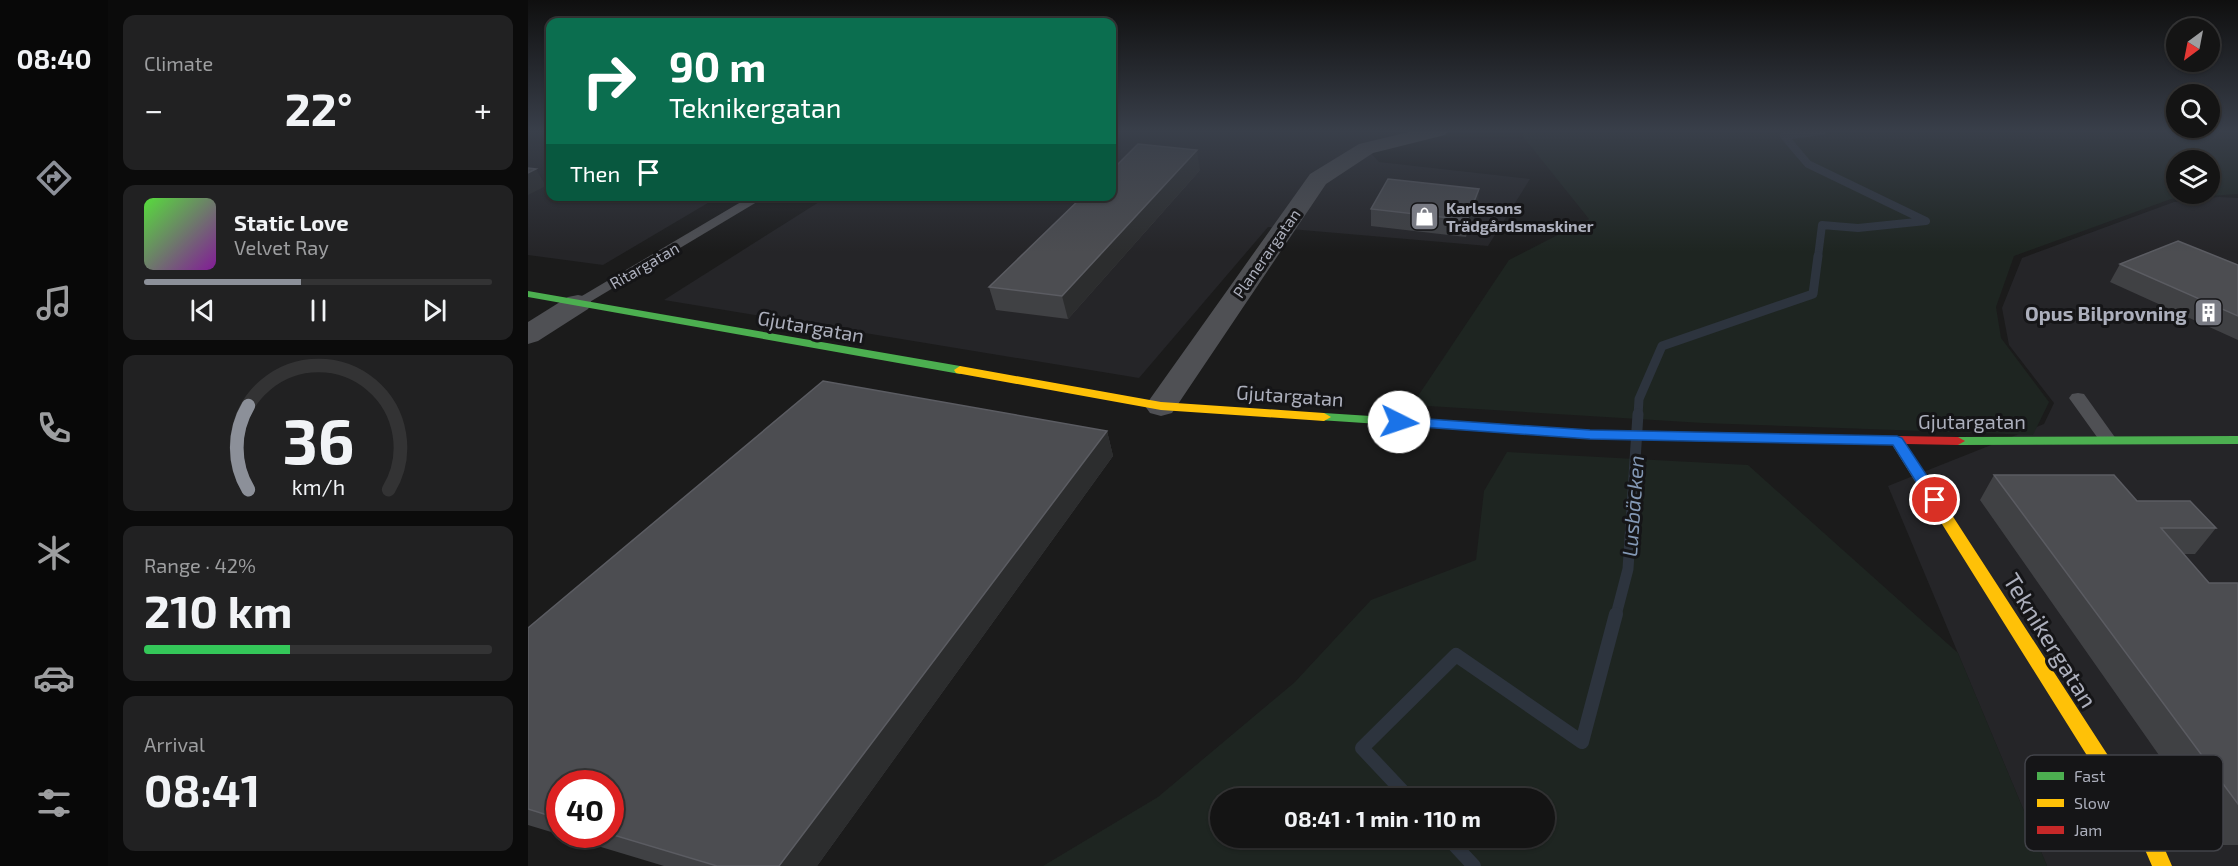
<!DOCTYPE html>
<meta charset="utf-8">
<style>
:root{--surface:#141414;--page:#212122;--text:#f1f3f6;--muted:#9d9ea0;--line:#333334;--accent:#8c9099}
body{margin:0;font-family:"Exo 2",sans-serif;background:var(--page);color:var(--text);height:100vh;display:flex;flex-direction:column;font-size:22px;white-space:nowrap}
*{box-sizing:border-box;margin:0}
p{font-size:20px;color:var(--muted)}
.icon{flex:none;width:33px;height:33px;fill:none;stroke:currentColor;stroke-width:2;stroke-linecap:round;stroke-linejoin:round}
.map{position:relative;flex:1;overflow:hidden}
.details{display:flex;flex-direction:column;gap:15px;padding:15px;background:#0b0b0b;width:420px}
.details>*{flex:none}
.guide{position:absolute;left:18px;top:18px;width:570px;height:183px;border-radius:12px;box-shadow:0 2px 4px #0004,0 0 0 2px var(--line);background:#0b6e4f;color:#fff;overflow:hidden}
.needle{width:39px;rotate:212deg}
.buttons{position:absolute;left:1638px;top:18px;display:grid;gap:12px}
.buttons a{display:grid;place-items:center;width:54px;height:54px;border-radius:50%;background:var(--surface);box-shadow:0 2px 4px #0004,0 0 0 2px var(--line);font-size:30px}
.speed{position:absolute;left:18px;top:770px;display:flex;gap:12px;font-size:30px;font-weight:700;text-align:center}
.speed>*{display:grid;place-content:center;width:78px;height:78px;border-radius:50%;background:var(--surface);box-shadow:0 2px 4px #0004,0 0 0 2px var(--line);line-height:1}
.speed .limit{border:9px solid #d22;background:#fff;color:#111}
.pin{position:absolute;display:grid;place-items:center;width:51px;height:51px;color:#fff;margin:-26px;border:3px solid #fff;border-radius:50%;box-shadow:0 2px 6px #0007}
.me{position:absolute;width:66px;margin:-33px;rotate:94deg;stroke-linejoin:round;filter:drop-shadow(0 0 4px #0008)}
.turn{display:flex;align-items:center;gap:21px;height:126px;padding:0 24px;font-size:27px}
.turn .icon{width:78px;height:78px;stroke-width:2.5}
.turn b{display:block;font-size:42px;line-height:51px}
.then{display:flex;align-items:center;height:57px;padding:0 24px;background:#0003;gap:12px;font-size:22px}
.big{font-size:45px;font-weight:700;line-height:1.1}
.details .tile{flex:1;display:flex;flex-direction:column;justify-content:center;gap:9px;min-width:0;padding:0 21px;border-radius:12px;background:var(--page)}
.details .dial{align-items:center;gap:0}
.dial svg{height:156px;overflow:visible;fill:none;stroke:var(--line);stroke-width:7;stroke-linecap:round;text-anchor:middle}
.dial text{fill:var(--text);stroke:none}
.song{display:flex;align-items:center;gap:18px}
.cover{width:72px;height:72px;border-radius:9px;background:linear-gradient(135deg,hsl(110 70% 55%),hsl(290 70% 35%))}
.played{height:6px;border-radius:3px;background:linear-gradient(90deg,var(--accent) 45%,var(--line) 45%)}
.keys{display:flex;justify-content:space-around;direction:ltr}
.heat{display:flex;justify-content:space-between;align-items:center;font-size:33px;direction:ltr}
.charge{height:9px;border-radius:4px;background:linear-gradient(90deg,#34c759 42%,var(--line) 0)}
.trip{position:absolute;left:682px;top:788px;width:345px;height:60px;border-radius:30px;background:var(--surface);box-shadow:0 2px 4px #0004,0 0 0 2px var(--line);font-weight:700;line-height:60px;text-align:center}
main{display:flex;flex:1;min-height:0}
.menu{display:flex;flex-direction:column;width:108px;justify-content:space-around;align-items:center;background:#080808;color:var(--muted)}
.menu .icon{width:42px;height:42px}
.menu .current{color:var(--accent)}
.menu b{font-size:27px;color:var(--text)}
.map>svg:first-child{display:block}
.built{fill:#252528}
.green{fill:#1e2521;fill-rule:evenodd}
.lines{fill:none;stroke-linecap:round;stroke-linejoin:round}
.stream-far3{stroke:#2d343e;stroke-width:8}
.stream-far2{stroke:#2d343e;stroke-width:9}
.stream-far1{stroke:#2d343e;stroke-width:11}
.stream{stroke:#2d343e;stroke-width:14}
.lane{fill:#4f5054;fill-rule:evenodd}
.street{fill:#4f5054;fill-rule:evenodd}
.fast{fill:#4caf50;fill-rule:evenodd}
.slow{fill:#ffc107;fill-rule:evenodd}
.jam{fill:#c62828;fill-rule:evenodd}
.wall{fill:#404144;fill-rule:evenodd}
.shaded-wall{fill:#2c2d2e}
.building{fill:#4c4d51;stroke:#5b5c62;stroke-width:1.5}
.route{fill:#1a73e8;stroke:#114b97;stroke-width:1.5}
.labels{text-anchor:middle;dominant-baseline:central;stroke-width:6;stroke-linejoin:round;paint-order:stroke}
.far-poi-label{font-size:16px;font-weight:bold;fill:#acafbc;stroke:#151517;text-anchor:start}
.far-street-label{font-size:16px;fill:#acafbc;stroke:#151517}
.poi-label{font-size:20px;font-weight:bold;fill:#acafbc;stroke:#151517;text-anchor:end}
.street-label{font-size:20px;fill:#acafbc;stroke:#151517}
.water-label{font-size:21px;font-style:italic;fill:#8499b6;stroke:#151517}
.near-street-label{font-size:24px;fill:#acafbc;stroke:#151517}
.key{fill:#151517;stroke:#424349;stroke-width:1.5}
.key-label{font-size:16px;fill:#acafbc}
</style>
<main>
<nav class="menu">
<b>08:40</b>
<svg class="icon current" aria-label="directions" viewBox="0 0 24 24"><path d="M12 3l9 9-9 9-9-9zM9 14v-3h6M13 9l2 2-2 2"/></svg>
<svg class="icon" aria-label="music" viewBox="0 0 24 24"><path d="M9 18V5l10-2v13"/><circle cx="6" cy="18" r="3"/><circle cx="16" cy="16" r="3"/></svg>
<svg class="icon" aria-label="phone" viewBox="0 0 24 24"><path d="M5 4h4l2 5-3 2q2 4 5 5l2-3 5 2v4C11 20 4 13 5 4z"/></svg>
<svg class="icon" aria-label="climate" viewBox="0 0 24 24"><path d="M12 3v18M4 7l16 10M4 17L20 7"/></svg>
<svg class="icon" aria-label="car" viewBox="0 0 24 24"><path d="M5 17H2v-5l4-1 3-4h7l3 4 3 1v5h-3M9 17h6M6 11h13"/><circle cx="7" cy="17" r="2"/><circle cx="17" cy="17" r="2"/></svg>
<svg class="icon" aria-label="filters" viewBox="0 0 24 24"><path d="M4 7h16M4 17h16"/><circle cx="9" cy="7" r="2"/><circle cx="15" cy="17" r="2"/></svg>
</nav>
<section class="details">
<div class="tile"><p>Climate</p>
<div class="heat"><a>−</a><b class="big">22°</b><a>+</a></div>
</div>
<div class="tile">
<div class="song"><i class="cover"></i><div><b>Static Love</b><p>Velvet Ray</p></div></div>
<div class="played"></div>
<div class="keys"><svg class="icon" aria-label="previous" viewBox="0 0 24 24"><path d="M18 5L8 12l10 7zM5 5v14"/></svg><svg class="icon" aria-label="pause" viewBox="0 0 24 24"><path d="M8 5v14M16 5v14"/></svg><svg class="icon" aria-label="next" viewBox="0 0 24 24"><path d="M6 5l10 7-10 7zM19 5v14"/></svg></div>
</div>
<div class="tile dial"><svg viewBox="0 0 100 80">
<path d="M14 69A42 42 0 1 1 86 69"/>
<path d="M14 69A42 42 0 0 1 14 26" stroke="#8c9099"/>
<text x="50" y="56" font-size="32" font-weight="700">36</text>
<text x="50" y="72" font-size="11">km/h</text>
</svg></div>
<div class="tile"><p>Range · 42%</p><b class="big">210 km</b><div class="charge"></div></div>
<div class="tile"><p>Arrival</p><b class="big">08:41</b></div>
</section>
<div class="map">
<svg width="1710" height="866" viewBox="0 0 1710 866">
<rect width="100%" height="100%" fill="#1b1b1b"/>
<!-- built -->
<g class="built">
<polygon points="0,131 22,131 22,196 190,197 75,265 0,255"/>
<polygon points="584,131 910,131 838,148 851,162 1002,179 960,246 740,227 611,378 136,300 299,197 584,196"/>
<polygon points="1690,197 1710,198 1710,866 1519,866 1360,486 1516,424 1526,403 1481,345 1474,308 1494,258 1646,202"/>
</g>
<!-- green -->
<g class="green">
<path d="M1008 131H1710V194L1643 199 1486 256 1468 307 1473 338 1521 402 1505 435 1175 423 884 405 981 260 1061 219 993 134ZM1648 160H1682V194H1648Z"/>
<path d="M979 452 1220 465 1430 653 1519 866H515L630 797 767 682 843 600 948 560 956 491ZM693 798H1017V837H693Z"/>
</g>
<g class="lines">
<!-- stream-far3 -->
<polyline class="stream-far3" points="1290,257 1294,225 1330,228 1398,221 1280,164 1256,136 1294,131"/>
<!-- stream-far2 -->
<polyline class="stream-far2" points="1110,416 1111,399 1134,346 1285,294 1290,256"/>
<!-- stream-far1 -->
<polyline class="stream-far1" points="1088,615 1100,569 1110,414"/>
<!-- stream -->
<g class="stream">
<polyline points="881,798 834,748 928,655 1054,742 1088,614"/>
<polyline points="919,837 946,866"/>
</g>
<!-- lane -->
<g class="lane">
<polygon points="223,196 239,196 55,306 50,308 42,303"/>
<polygon points="1550,393 1556,394 1586,436 1589,440 1586,444 1574,444 1541,398 1544,394"/>
</g>
<!-- street -->
<g class="street">
<polygon points="885,131 920,131 917,135 845,153 798,184 644,413 633,416 622,413 617,406 622,399 782,174 831,144"/>
<polygon points="50,295 60,297 64,303 60,309 10,341 0,344 0,322 40,297"/>
</g>
<!-- fast -->
<g class="fast">
<polygon points="0,291 432,366 438,370 432,374 0,297"/>
<polygon points="796,413 1062,430 1129,432 1136,436 1129,440 1062,438 791,420 789,417"/>
<polygon points="1710,436 1710,444 1430,445 1423,441 1430,437"/>
</g>
<!-- slow -->
<g class="slow">
<polygon points="432,366 633,402 796,413 803,417 796,421 633,410 428,373 426,370"/>
<polygon points="1369,437 1374,438 1629,831 1644,866 1624,866 1615,845 1362,441"/>
</g>
<!-- jam -->
<polygon class="jam" points="1129,432 1430,437 1437,441 1430,445 1124,439 1122,436"/>
</g>
<!-- wall -->
<g class="wall">
<polygon points="672,170 540,319 468,310 461,287"/>
<polygon points="950,206 938,237 843,226 843,209"/>
<polygon points="1592,264 1710,265 1710,340 1582,282"/>
<path d="M579 431 585 456 289 866H136L0 825V628ZM32 783 82 834H32Z"/>
<polygon points="1466,475 1609,501 1688,528 1667,554 1656,554 1681,583 1710,583 1710,845 1694,845 1452,500"/>
</g>
<!-- shaded-wall -->
<g class="shaded-wall">
<polygon points="669,150 672,170 540,319 534,296"/>
<polygon points="8,169 18,186 0,195 0,173"/>
<polygon points="951,189 950,206 938,237 939,220"/>
<polygon points="579,431 585,456 289,866 251,866"/>
</g>
<!-- building -->
<g class="building">
<polygon points="610,144 669,150 534,296 461,287 555,196 584,196 584,170"/>
<polygon points="0,168 8,169 0,173"/>
<polygon points="860,179 951,189 939,220 843,209"/>
<polygon points="1650,241 1710,265 1710,316 1592,264"/>
<polygon points="295,381 579,431 251,866 189,866 82,834 82,783 32,783 32,819 0,809 0,628"/>
<polygon points="1466,475 1586,475 1609,501 1662,501 1688,528 1633,528 1681,583 1710,583 1710,804"/>
</g>
<!-- sky -->
<linearGradient id="sky" x2="0" y2="1"><stop stop-color="#0f0f0f"/><stop offset="0.52" stop-color="#393f4a"/><stop offset="1" stop-color="#393f4a" stop-opacity="0"/></linearGradient>
<rect width="1710" height="252" fill="url(#sky)"/>
<!-- route -->
<polygon class="route" points="871,417 1062,430 1369,436 1374,438 1415,500 1413,504 1402,504 1365,445 1062,439 866,425 864,422"/>
<!-- icons -->
<defs>
<symbol id="shop-square" viewBox="-11 -11 22 22"><rect x="-9" y="-9" width="18" height="18" rx="4" fill="#797b84" stroke="#151517"/><path d="M-5-2.5h2.3a2.7 3.5 0 0 1 5.4 0H5L5.5 6h-11ZM-1.5-2.5h3a1.5 2.3 0 0 0-3 0Z" fill="#fff"/></symbol>
<symbol id="building-square" viewBox="-11 -11 22 22"><rect x="-9" y="-9" width="18" height="18" rx="4" fill="#797b84" stroke="#151517"/><path d="M-4-6H4V6H1V3H-1V6H-4ZM-2.5-4.3h1.7v1.8h-1.7ZM.8-4.3h1.7v1.8H.8ZM-2.5-1h1.7V.8h-1.7ZM.8-1h1.7V.8H.8Z" fill="#fff"/></symbol>
</defs>
<g fill-rule="evenodd">
<use href="#shop-square" x="880" y="200" width="33" height="33"/>
<use href="#building-square" x="1664" y="296" width="33" height="33"/>
</g>
<g class="labels">
<!-- far-poi labels -->
<g class="far-poi-label">
<text x="918" y="207">Karlssons<tspan x="918" dy="18">Trädgårdsmaskiner</tspan></text>
</g>
<!-- far-street labels -->
<g class="far-street-label">
<text transform="translate(738 253) rotate(-55)">Planerargatan</text>
<text transform="translate(116 265) rotate(-30)">Ritargatan</text>
</g>
<!-- poi labels -->
<g class="poi-label">
<text x="1659" y="313">Opus Bilprovning</text>
</g>
<!-- street labels -->
<g class="street-label">
<text transform="translate(283 326) rotate(10)">Gjutargatan</text>
<text transform="translate(762 395) rotate(4)">Gjutargatan</text>
<text x="1444" y="421">Gjutargatan</text>
</g>
<!-- water labels -->
<g class="water-label">
<text transform="translate(1104 506) rotate(-86)">Lusbäcken</text>
</g>
<!-- near-street labels -->
<g class="near-street-label">
<text transform="translate(1523 640) rotate(58)">Teknikergatan</text>
</g>
</g>
<!-- legend -->
<rect x="1497" y="755" width="198" height="96" rx="9" class="key"/>
<rect x="1509" y="772" width="27" height="8" fill="#4caf50"/>
<rect x="1509" y="799" width="27" height="8" fill="#ffc107"/>
<rect x="1509" y="826" width="27" height="8" fill="#c62828"/>
<g class="key-label">
<text x="1546" y="782">Fast</text>
<text x="1546" y="809">Slow</text>
<text x="1546" y="836">Jam</text>
</g>
</svg>
<div class="buttons">
<a><svg class="needle" viewBox="-14 -14 28 28"><path d="M0-13l5 13h-10z" fill="#e53935"/><path d="M0 13l5-13h-10z" fill="#9d9ea0"/></svg></a>
<a><svg class="icon" aria-label="search" viewBox="0 0 24 24"><circle cx="10" cy="10" r="6"/><path d="M15 15l6 6"/></svg></a>
<a><svg class="icon" aria-label="layers" viewBox="0 0 24 24"><path d="M12 4l9 5-9 5-9-5zM3 14l9 5 9-5"/></svg></a>
</div>
<div class="speed"><div class="limit">40</div></div>
<div class="pin" style="left:1407px;top:500px;background:#d93025"><svg class="icon" aria-label="arrive" viewBox="0 0 24 24"><path d="M6 21V4h12l-3 4 3 4H6"/></svg></div>
<svg class="me" style="left:871px;top:422px" viewBox="-20 -20 40 40"><circle r="19" fill="#fff"/><path d="M0-13L10 11 0 6-10 11z" fill="#1a73e8"/></svg>
<div class="trip">08:41 · 1 min · 110 m</div>
<div class="guide">
<div class="turn"><svg class="icon" aria-label="right" viewBox="0 0 24 24"><path d="M7 20v-9h11M14 6l5 5-5 5"/></svg><div><b>90 m</b>Teknikergatan</div></div>
<div class="then">Then<svg class="icon" aria-label="arrive" viewBox="0 0 24 24"><path d="M6 21V4h12l-3 4 3 4H6"/></svg></div>
</div>
</div>
</main>
